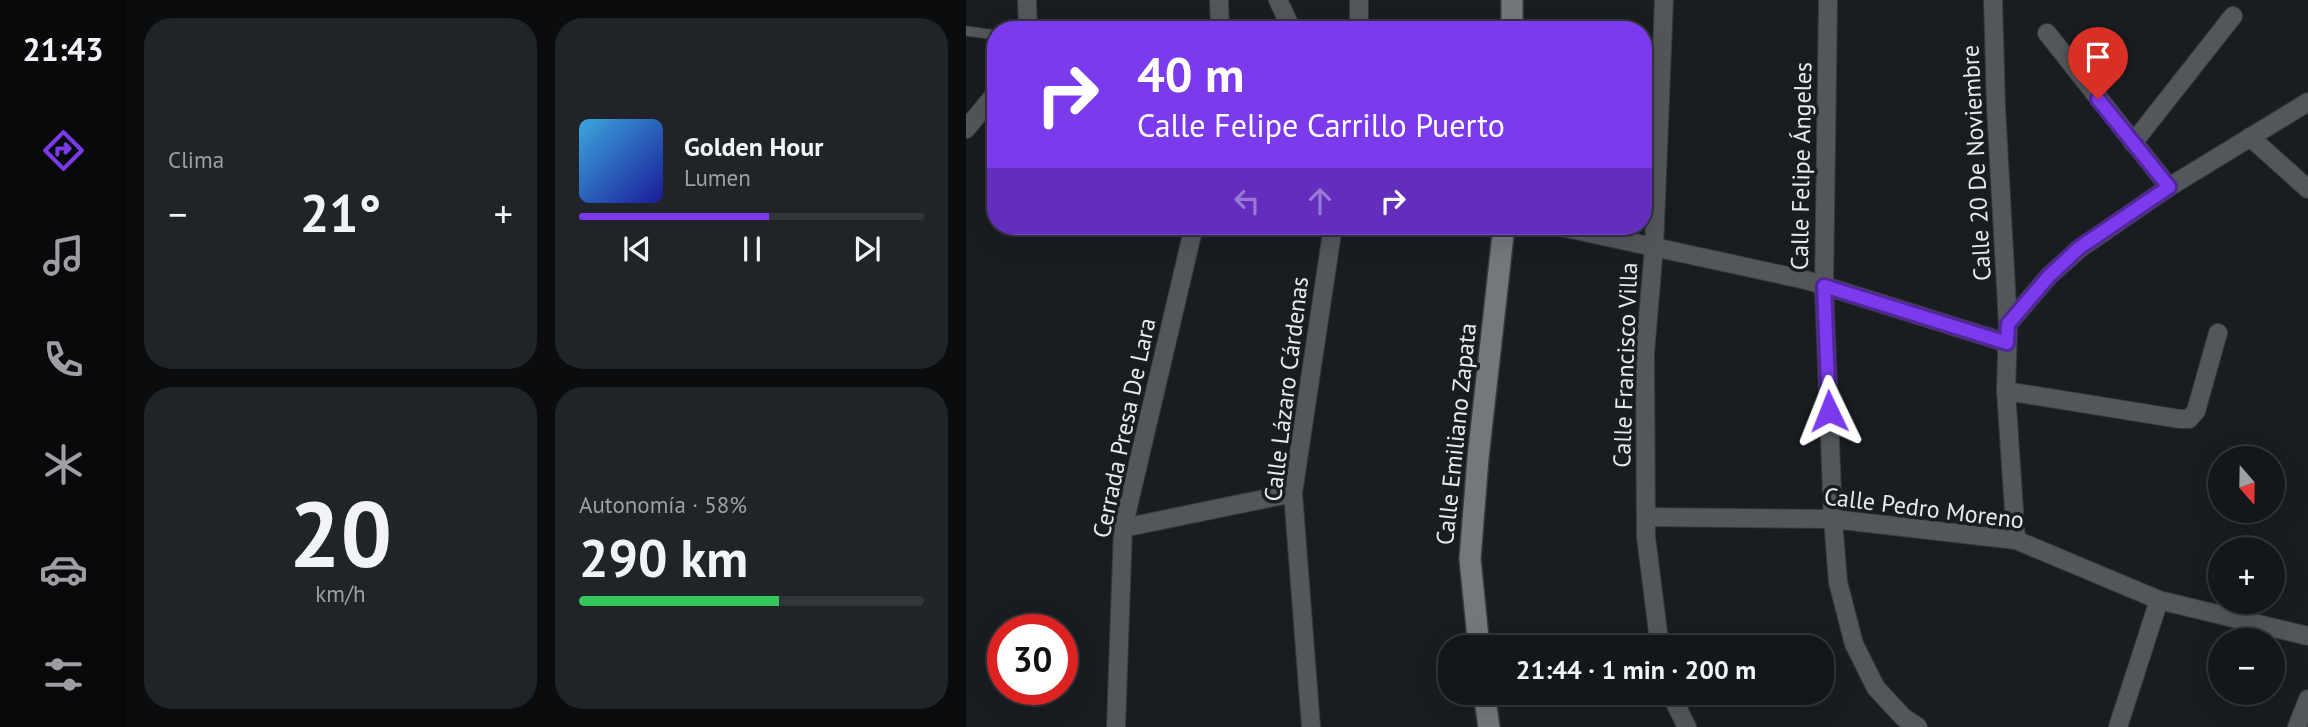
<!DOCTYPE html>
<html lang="es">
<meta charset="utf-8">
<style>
:root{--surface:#13161a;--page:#202327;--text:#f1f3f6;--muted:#9d9fa2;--line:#323539;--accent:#7c3aed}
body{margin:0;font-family:"PT Sans",sans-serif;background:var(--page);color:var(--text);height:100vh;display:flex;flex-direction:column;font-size:26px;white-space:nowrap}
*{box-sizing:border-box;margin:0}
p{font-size:23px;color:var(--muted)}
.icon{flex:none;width:38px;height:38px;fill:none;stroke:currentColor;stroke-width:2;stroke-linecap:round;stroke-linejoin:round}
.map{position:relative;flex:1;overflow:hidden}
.panel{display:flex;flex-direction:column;gap:18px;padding:18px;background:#0a0c0e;width:840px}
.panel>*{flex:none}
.guide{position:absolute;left:21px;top:21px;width:665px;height:214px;border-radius:28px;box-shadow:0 7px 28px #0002,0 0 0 2px var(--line);background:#7c3aed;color:#fff;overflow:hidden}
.needle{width:46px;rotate:160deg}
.controls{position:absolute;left:1242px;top:446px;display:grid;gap:14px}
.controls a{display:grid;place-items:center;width:77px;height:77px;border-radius:50%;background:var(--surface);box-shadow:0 7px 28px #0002,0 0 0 2px var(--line);font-size:35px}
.speed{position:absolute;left:21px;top:614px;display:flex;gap:14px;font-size:35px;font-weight:700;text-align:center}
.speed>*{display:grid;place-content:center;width:91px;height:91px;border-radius:50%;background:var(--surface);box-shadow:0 7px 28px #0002,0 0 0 2px var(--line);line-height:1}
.speed .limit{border:10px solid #d22;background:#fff;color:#111}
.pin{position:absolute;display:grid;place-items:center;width:60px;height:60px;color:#fff;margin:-72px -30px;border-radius:50% 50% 50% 0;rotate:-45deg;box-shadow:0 0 7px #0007}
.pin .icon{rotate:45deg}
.me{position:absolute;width:77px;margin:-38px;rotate:358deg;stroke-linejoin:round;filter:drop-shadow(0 0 5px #0008)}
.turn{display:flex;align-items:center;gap:24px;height:147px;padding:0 35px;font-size:32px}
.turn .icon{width:91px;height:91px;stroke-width:2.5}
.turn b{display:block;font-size:49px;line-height:60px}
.lanes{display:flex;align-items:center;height:66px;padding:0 35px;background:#0003;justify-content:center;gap:35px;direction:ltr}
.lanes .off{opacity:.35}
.big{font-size:52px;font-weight:700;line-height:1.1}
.panel .tile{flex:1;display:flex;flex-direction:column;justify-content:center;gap:10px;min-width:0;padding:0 24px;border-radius:28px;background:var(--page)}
.panel .dial{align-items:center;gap:0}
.dial b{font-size:91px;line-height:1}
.song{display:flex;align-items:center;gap:21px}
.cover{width:84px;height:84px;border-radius:10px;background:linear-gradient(135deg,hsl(200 70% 55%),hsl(240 70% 35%))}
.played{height:7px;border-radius:4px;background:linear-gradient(90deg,var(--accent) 55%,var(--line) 55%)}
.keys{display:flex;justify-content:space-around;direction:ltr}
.heat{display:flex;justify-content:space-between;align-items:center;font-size:38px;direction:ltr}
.charge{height:10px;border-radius:5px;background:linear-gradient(90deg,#34c759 58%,var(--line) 0)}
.panel .tiles{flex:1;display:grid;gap:18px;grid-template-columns:repeat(2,1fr)}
.trip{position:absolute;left:472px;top:635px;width:396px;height:70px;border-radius:28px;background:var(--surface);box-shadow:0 7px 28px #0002,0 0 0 2px var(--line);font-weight:700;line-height:70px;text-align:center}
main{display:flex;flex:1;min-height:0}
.menu{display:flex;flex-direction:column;width:126px;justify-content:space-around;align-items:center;background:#08090a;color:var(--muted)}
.menu .icon{width:49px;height:49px}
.menu .current{color:var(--accent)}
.menu b{font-size:32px;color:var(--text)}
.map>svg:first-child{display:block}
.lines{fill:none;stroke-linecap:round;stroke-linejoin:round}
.lane-casing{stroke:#363a3e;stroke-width:11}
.street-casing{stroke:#363a3e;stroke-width:20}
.secondary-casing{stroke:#363a3e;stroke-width:24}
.lane{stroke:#54575a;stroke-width:9}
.street{stroke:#54575a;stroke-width:18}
.secondary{stroke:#74787c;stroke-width:21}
.route-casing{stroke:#51269a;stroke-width:18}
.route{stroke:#7c3aed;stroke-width:12}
.labels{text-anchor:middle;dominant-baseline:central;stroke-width:7;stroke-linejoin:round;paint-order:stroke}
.street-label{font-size:24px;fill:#e7e9ed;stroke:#191d22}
</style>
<main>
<nav class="menu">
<b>21:43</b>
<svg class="icon current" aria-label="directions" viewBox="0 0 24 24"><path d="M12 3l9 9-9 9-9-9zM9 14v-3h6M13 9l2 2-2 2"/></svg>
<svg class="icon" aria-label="music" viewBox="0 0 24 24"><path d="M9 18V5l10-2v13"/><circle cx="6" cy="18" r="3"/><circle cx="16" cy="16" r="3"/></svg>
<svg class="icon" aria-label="phone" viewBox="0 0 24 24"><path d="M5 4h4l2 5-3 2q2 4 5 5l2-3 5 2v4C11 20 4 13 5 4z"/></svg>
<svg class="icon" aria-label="climate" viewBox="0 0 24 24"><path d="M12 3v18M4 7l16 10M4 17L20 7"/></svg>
<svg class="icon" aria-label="car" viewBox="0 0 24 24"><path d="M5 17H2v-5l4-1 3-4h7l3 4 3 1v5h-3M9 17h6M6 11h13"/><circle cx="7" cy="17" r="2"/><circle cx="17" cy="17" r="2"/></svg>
<svg class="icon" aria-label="filters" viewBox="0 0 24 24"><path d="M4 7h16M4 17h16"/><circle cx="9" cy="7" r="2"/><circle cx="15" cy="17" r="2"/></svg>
</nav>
<section class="panel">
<div class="tiles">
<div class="tile"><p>Clima</p>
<div class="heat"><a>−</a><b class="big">21°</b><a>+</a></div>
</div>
<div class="tile">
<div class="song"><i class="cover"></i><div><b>Golden Hour</b><p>Lumen</p></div></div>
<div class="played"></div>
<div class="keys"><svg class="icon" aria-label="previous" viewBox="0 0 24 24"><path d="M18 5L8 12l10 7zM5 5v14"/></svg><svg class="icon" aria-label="pause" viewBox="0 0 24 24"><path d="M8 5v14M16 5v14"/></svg><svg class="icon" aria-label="next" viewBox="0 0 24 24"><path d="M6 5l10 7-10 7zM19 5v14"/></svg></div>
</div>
<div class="tile dial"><b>20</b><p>km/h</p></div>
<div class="tile"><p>Autonomía · 58%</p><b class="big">290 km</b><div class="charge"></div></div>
</div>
</section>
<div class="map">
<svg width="1342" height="727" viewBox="0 0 1342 727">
<rect width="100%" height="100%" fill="#191d22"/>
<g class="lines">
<defs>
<polyline id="lane" points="0,31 30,35"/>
<g id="street">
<polyline points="61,0 62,30"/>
<polyline points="253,0 254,30"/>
<polyline points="312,0 326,30"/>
<polyline points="393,0 393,30"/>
<polyline points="862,0 858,286 867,519 872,582 888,644 910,688 937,717 952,727"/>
<polyline points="1027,0 1030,107 1042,324 1040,391 1050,540"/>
<polyline points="1081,33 1203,187"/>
<polyline points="0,129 30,93"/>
<polyline points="1284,137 1342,189"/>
<polyline points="1167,143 1267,16"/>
<polyline points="591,226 840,280 1041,343"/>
<polyline points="1042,324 1083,276 1113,249 1203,187 1342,102"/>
<polyline points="1040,391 1214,419 1223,419 1230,411 1252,333"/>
<polyline points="680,517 867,519 1050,540 1193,600 1342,636"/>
<polyline points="157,528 327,493"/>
<polyline points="694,648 680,537 679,353 688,247 698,0"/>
<polyline points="704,693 721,727"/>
<polyline points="518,696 553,693"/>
<polyline points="150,727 157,528 228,226"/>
<polyline points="345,727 327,493 367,226"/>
<polyline points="1152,727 1193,600"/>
<polyline points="1331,727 1342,699"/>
</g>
<g id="secondary">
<polyline points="546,0 546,30"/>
<polyline points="513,648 504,559 512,458 538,226"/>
<polyline points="518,693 523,727"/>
</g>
</defs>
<!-- lane casing -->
<use href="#lane" class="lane-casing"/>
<!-- street casing -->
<use href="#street" class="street-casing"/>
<!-- secondary casing -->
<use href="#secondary" class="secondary-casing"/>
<!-- lane -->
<use href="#lane" class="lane"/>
<!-- street -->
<use href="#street" class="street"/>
<!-- secondary -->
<use href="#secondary" class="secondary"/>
</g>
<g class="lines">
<defs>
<polyline id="route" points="863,411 858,286 1041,343 1042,324 1083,276 1113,248 1203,187 1132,99"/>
</defs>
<!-- route casing -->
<use href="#route" class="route-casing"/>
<!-- route -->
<use href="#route" class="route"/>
</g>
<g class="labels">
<!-- street labels -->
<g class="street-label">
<text transform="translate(1010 163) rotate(-93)">Calle 20 De Noviembre</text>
<text transform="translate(835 166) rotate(-89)">Calle Felipe Ángeles</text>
<text transform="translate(659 365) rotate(-88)">Calle Francisco Villa</text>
<text transform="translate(320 389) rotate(-83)">Calle Lázaro Cárdenas</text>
<text transform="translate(158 428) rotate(-78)">Cerrada Presa De Lara</text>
<text transform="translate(490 434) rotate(-84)">Calle Emiliano Zapata</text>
<text transform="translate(958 508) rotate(7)">Calle Pedro Moreno</text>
</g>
</g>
</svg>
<div class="controls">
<a><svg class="needle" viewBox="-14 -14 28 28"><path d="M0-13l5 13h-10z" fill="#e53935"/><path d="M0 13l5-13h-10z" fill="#9d9fa2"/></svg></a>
<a>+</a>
<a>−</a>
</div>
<div class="speed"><div class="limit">30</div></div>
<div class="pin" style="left:1132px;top:99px;background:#d93025"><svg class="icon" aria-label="arrive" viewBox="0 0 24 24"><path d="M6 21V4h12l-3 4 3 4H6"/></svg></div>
<svg class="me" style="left:863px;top:411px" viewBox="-20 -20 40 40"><path d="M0-17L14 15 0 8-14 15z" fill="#7c3aed" stroke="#fff" stroke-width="4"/></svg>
<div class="trip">21:44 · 1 min · 200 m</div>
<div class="guide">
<div class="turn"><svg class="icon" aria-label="right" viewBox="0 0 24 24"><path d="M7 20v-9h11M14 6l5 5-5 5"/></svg><div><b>40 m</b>Calle Felipe Carrillo Puerto</div></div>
<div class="lanes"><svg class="icon off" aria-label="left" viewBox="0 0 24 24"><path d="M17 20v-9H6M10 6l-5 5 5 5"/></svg><svg class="icon off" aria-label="ahead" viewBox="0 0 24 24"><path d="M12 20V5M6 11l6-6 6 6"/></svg><svg class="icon" aria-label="right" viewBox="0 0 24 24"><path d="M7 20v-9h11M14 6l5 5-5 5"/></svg></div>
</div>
</div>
</main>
